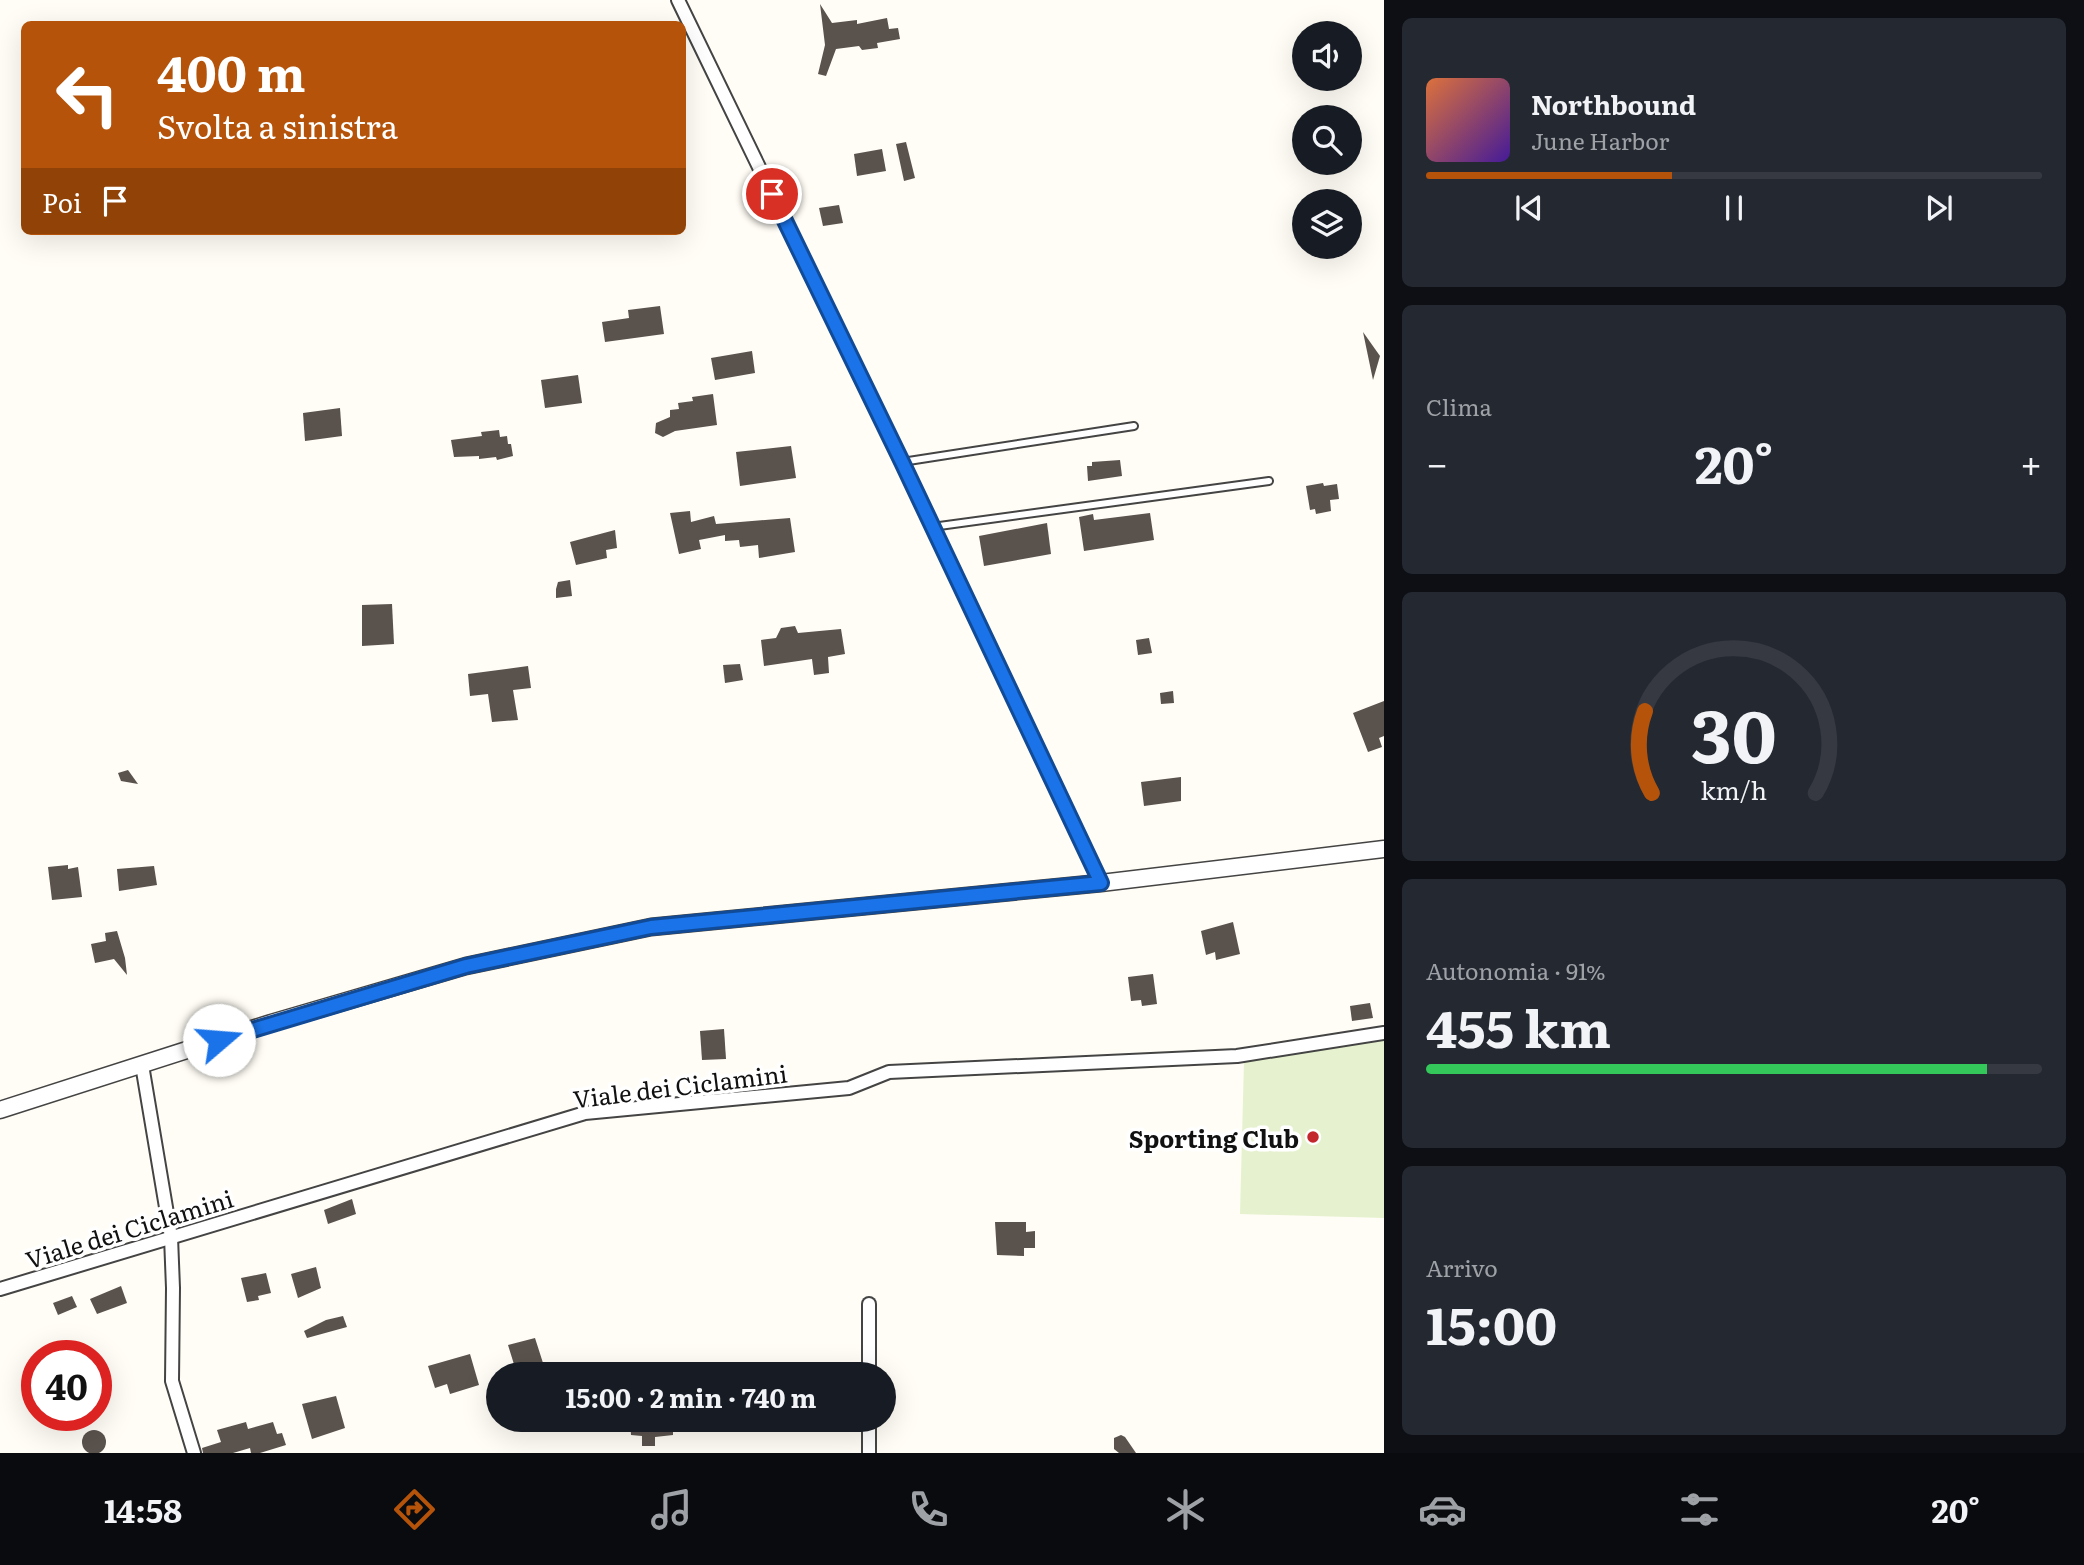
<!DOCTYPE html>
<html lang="it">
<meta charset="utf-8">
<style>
:root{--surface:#171b24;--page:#242831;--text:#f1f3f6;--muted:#9ea1a6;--line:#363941;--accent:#b45309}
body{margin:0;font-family:Literata,serif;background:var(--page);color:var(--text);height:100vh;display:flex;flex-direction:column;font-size:26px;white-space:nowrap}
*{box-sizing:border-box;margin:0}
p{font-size:23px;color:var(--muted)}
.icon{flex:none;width:38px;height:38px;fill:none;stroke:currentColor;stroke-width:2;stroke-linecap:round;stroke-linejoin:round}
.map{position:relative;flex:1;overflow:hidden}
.panel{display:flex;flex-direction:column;gap:18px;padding:18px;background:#0d0f14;width:700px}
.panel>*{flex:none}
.guide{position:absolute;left:21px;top:21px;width:665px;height:214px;border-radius:10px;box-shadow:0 7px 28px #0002;background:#b45309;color:#fff;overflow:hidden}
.tools{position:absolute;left:1292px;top:21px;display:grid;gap:14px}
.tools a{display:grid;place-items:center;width:70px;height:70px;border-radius:50%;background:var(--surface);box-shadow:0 7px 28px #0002;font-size:35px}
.speed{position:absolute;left:21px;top:1340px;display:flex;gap:14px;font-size:35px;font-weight:700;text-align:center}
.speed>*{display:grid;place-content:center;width:91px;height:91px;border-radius:50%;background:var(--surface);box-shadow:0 7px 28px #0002;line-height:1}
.speed .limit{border:10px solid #d22;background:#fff;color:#111}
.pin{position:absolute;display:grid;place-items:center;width:60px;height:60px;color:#fff;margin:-30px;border:4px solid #fff;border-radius:50%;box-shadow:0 2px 7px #0007}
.me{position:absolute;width:77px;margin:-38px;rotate:72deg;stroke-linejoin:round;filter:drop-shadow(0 0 5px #0008)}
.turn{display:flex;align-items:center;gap:24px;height:147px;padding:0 21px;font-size:32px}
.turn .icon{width:91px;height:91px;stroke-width:2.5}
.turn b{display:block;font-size:49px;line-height:60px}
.then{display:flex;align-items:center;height:66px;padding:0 21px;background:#0003;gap:14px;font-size:26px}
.big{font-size:52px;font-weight:700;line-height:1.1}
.panel .widget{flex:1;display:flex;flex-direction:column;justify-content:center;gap:10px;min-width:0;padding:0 24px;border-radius:10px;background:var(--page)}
.panel .dial{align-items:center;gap:0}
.dial svg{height:182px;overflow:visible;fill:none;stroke:var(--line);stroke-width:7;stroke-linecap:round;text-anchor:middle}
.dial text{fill:var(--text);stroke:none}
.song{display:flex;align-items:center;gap:21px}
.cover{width:84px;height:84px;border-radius:10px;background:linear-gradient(135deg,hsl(20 70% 55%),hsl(260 70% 35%))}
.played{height:7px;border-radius:4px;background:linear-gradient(90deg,var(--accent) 40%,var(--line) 40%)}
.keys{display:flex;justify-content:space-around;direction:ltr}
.heat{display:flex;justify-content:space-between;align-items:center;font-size:38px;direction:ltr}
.charge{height:10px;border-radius:5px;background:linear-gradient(90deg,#34c759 91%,var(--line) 0)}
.trip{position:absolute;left:486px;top:1362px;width:410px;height:70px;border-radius:35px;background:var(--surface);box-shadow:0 7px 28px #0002;font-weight:700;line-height:70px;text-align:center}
.menu{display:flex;height:112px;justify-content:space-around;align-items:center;background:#090b0e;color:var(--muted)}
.menu .icon{width:49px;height:49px}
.menu .selected{color:var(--accent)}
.menu b{font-size:32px;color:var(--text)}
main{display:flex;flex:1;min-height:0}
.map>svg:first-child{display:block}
.pitch{fill:#e6f2cf}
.building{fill:#5a524d}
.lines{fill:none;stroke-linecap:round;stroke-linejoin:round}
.service-casing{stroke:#444;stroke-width:10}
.minor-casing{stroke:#444;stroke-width:16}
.tertiary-casing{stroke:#444;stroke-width:19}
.service{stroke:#fff;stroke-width:6}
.minor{stroke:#fff;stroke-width:12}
.tertiary{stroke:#fff;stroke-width:16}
.route-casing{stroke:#114b97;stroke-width:18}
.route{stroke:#1a73e8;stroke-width:12}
.poi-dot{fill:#c4262e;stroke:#fff;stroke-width:2.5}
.labels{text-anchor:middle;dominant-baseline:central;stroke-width:7;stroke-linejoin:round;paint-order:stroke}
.street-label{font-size:24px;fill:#111;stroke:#fff}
.poi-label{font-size:24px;font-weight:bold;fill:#111;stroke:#fff;text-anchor:end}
</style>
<main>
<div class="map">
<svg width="1384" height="1453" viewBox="0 0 1384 1453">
<rect width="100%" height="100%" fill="#fffdf5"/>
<!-- pitch -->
<polygon class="pitch" points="1384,1038 1384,1218 1240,1214 1244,1060"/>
<!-- building -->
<g class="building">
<polygon points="820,4 832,23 857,20 857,24 887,18 889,29 898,28 900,39 877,43 878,48 862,50 859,46 836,49 826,76 818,74 825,45"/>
<polygon points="906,142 915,178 904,181 896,144"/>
<polygon points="882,149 886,171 857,176 854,154"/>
<polygon points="839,205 843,223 823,226 819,208"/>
<polygon points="660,306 664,334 605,342 602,322 629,318 628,310"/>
<polygon points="1363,332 1380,356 1373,380"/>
<polygon points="752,351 755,373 715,380 711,358"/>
<polygon points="578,375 582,403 545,408 541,380"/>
<polygon points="713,394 717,425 675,431 663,437 655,433 656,423 670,417 670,410 679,409 678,403 693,401 692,397"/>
<polygon points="340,408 342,436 305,441 303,413"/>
<polygon points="499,430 500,437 507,436 508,444 511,444 513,456 497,460 496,457 479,459 479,456 454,457 451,440 482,436 481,432"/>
<polygon points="791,446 796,478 740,486 736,452"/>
<polygon points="1120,460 1122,476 1088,481 1087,466 1092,466 1092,462"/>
<polygon points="1323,483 1324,486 1337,484 1339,499 1330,500 1331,511 1316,514 1315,509 1310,510 1306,486"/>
<polygon points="690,511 691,522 714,516 716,524 790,518 795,552 759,558 758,545 740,547 739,540 725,541 725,535 699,540 701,549 679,554 670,513"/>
<polygon points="1150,513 1154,540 1084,551 1079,517 1093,514 1094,520"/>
<polygon points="1047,523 1051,554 984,566 979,536"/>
<polygon points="615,530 617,548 606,550 607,558 576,565 570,542"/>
<polygon points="570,580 572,596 556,598 556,589 558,582"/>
<polygon points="392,604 394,644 362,646 362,605"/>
<polygon points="795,626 798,633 841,629 845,654 828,657 829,673 814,675 812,659 764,666 761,640 776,638 781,628"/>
<polygon points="1149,638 1152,653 1138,655 1136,640"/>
<polygon points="740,664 743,680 725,683 723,665"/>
<polygon points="528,666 531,688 513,690 518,720 492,722 488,694 470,696 468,674"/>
<polygon points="1173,691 1174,703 1161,704 1160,693"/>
<polygon points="1384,701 1384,736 1379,738 1382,747 1368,752 1353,713"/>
<polygon points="128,770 138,784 121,781 118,773"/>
<polygon points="1181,777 1181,801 1144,806 1141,782"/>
<polygon points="68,865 68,869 78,867 82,897 52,900 48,867"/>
<polygon points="154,866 157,885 119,891 117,869"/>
<polygon points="1233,922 1240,954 1216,960 1215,952 1206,955 1201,931"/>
<polygon points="117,931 125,958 127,975 114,959 95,963 91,944 106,941 105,933"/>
<polygon points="1153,974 1157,1004 1142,1006 1141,1000 1131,1001 1128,977"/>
<polygon points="1370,1003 1373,1018 1352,1021 1350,1006"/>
<polygon points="724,1029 726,1059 702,1060 700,1031"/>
<polygon points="352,1199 356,1214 328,1224 324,1210"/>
<polygon points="995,1222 1026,1222 1026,1232 1035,1231 1035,1248 1024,1248 1024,1256 997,1255"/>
<polygon points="316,1267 321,1288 298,1298 291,1274"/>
<polygon points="266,1273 271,1293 258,1296 259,1300 247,1302 241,1278"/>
<polygon points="121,1286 127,1303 97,1314 90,1299"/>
<polygon points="72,1296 77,1307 58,1315 53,1303"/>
<polygon points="343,1316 347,1327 307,1338 304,1331 326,1320"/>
<polygon points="535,1338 543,1363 540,1364 543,1374 517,1374 508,1345"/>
<polygon points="470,1354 479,1385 450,1394 447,1384 435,1388 428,1366"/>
<polygon points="336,1396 345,1428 312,1439 302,1404"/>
<polygon points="630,1419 673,1419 673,1435 655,1437 655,1446 642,1446 642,1436 631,1435"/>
<polygon points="246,1422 248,1429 273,1422 277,1434 282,1433 286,1445 260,1453 251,1453 250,1448 233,1453 203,1453 202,1448 221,1442 217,1430"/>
<circle cx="94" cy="1442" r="12"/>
<polygon points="1121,1435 1125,1437 1136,1453 1119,1453 1114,1449 1114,1438"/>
</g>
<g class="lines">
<defs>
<g id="service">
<polyline points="902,462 1134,426"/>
<polyline points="932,527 1269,481"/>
</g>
<g id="minor">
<polyline points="678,0 902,462 1101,883"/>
<polyline points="142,1065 171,1237 173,1288 172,1381 194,1453"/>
<polyline points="0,1289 585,1113 849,1088 889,1072 1237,1056 1384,1033"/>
<polyline points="869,1374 869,1304"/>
<polyline points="869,1453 869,1419"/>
</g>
<polyline id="tertiary" points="0,1110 271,1023 466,966 651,927 1101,883 1384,849"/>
</defs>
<!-- service casing -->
<use href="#service" class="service-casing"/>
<!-- minor casing -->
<use href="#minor" class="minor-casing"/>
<!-- tertiary casing -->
<use href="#tertiary" class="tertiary-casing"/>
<!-- service -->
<use href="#service" class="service"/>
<!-- minor -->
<use href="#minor" class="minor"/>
<!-- tertiary -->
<use href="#tertiary" class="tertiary"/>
</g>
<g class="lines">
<defs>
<polyline id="route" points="219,1040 466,966 651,927 1101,883 902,462 772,194"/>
</defs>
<!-- route casing -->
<use href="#route" class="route-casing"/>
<!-- route -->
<use href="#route" class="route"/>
</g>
<!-- markers -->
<circle class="poi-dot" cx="1313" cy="1137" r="7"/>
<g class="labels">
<!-- street labels -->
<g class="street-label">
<text transform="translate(680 1085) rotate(-7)">Viale dei Ciclamini</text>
<text transform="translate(129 1228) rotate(-17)">Viale dei Ciclamini</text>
</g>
<!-- poi labels -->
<g class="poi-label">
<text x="1299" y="1137">Sporting Club</text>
</g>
</g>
</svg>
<div class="tools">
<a><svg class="icon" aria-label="sound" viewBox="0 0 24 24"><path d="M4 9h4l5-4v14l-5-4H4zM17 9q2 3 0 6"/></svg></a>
<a><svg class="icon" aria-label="search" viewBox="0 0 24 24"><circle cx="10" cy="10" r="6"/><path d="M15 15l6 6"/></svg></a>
<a><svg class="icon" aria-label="layers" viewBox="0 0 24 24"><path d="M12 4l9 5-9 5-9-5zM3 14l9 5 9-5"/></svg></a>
</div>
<div class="speed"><div class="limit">40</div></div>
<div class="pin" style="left:772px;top:194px;background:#d93025"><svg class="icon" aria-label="arrive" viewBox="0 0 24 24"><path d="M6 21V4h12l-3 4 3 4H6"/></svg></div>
<svg class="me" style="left:219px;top:1040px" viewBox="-20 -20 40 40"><circle r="19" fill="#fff"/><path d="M0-13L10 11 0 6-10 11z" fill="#1a73e8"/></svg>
<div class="trip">15:00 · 2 min · 740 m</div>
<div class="guide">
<div class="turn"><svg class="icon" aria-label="left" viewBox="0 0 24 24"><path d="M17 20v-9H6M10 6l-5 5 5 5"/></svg><div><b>400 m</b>Svolta a sinistra</div></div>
<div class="then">Poi<svg class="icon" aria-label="arrive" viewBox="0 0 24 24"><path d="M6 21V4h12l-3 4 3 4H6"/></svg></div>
</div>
</div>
<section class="panel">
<div class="widget">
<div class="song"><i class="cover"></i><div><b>Northbound</b><p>June Harbor</p></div></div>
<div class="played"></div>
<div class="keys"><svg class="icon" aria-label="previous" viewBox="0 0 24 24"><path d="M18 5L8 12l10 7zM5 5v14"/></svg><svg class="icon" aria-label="pause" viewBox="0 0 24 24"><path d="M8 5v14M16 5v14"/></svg><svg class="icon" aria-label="next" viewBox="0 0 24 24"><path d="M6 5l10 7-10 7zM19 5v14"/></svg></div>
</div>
<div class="widget"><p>Clima</p>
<div class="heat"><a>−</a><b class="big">20°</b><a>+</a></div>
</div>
<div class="widget dial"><svg viewBox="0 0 100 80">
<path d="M14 69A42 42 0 1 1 86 69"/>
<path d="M14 69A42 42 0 0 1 11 33" stroke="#b45309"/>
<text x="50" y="56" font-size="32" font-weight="700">30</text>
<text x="50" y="72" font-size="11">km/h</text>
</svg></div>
<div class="widget"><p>Autonomia · 91%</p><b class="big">455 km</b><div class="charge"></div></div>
<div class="widget"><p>Arrivo</p><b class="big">15:00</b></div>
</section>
</main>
<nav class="menu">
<b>14:58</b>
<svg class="icon selected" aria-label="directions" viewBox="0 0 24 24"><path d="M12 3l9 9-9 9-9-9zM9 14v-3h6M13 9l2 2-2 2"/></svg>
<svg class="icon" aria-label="music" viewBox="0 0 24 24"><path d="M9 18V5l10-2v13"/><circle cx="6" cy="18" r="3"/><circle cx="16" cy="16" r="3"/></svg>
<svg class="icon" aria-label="phone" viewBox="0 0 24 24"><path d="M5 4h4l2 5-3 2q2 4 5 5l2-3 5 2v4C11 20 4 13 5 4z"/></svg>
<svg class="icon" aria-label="climate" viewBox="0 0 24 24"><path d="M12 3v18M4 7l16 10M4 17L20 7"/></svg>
<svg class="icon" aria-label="car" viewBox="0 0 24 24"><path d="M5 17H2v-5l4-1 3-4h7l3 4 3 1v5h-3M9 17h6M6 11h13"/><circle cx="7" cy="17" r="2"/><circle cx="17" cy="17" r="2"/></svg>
<svg class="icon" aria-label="filters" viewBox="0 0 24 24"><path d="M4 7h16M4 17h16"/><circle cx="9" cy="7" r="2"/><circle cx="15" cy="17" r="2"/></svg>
<b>20°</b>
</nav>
